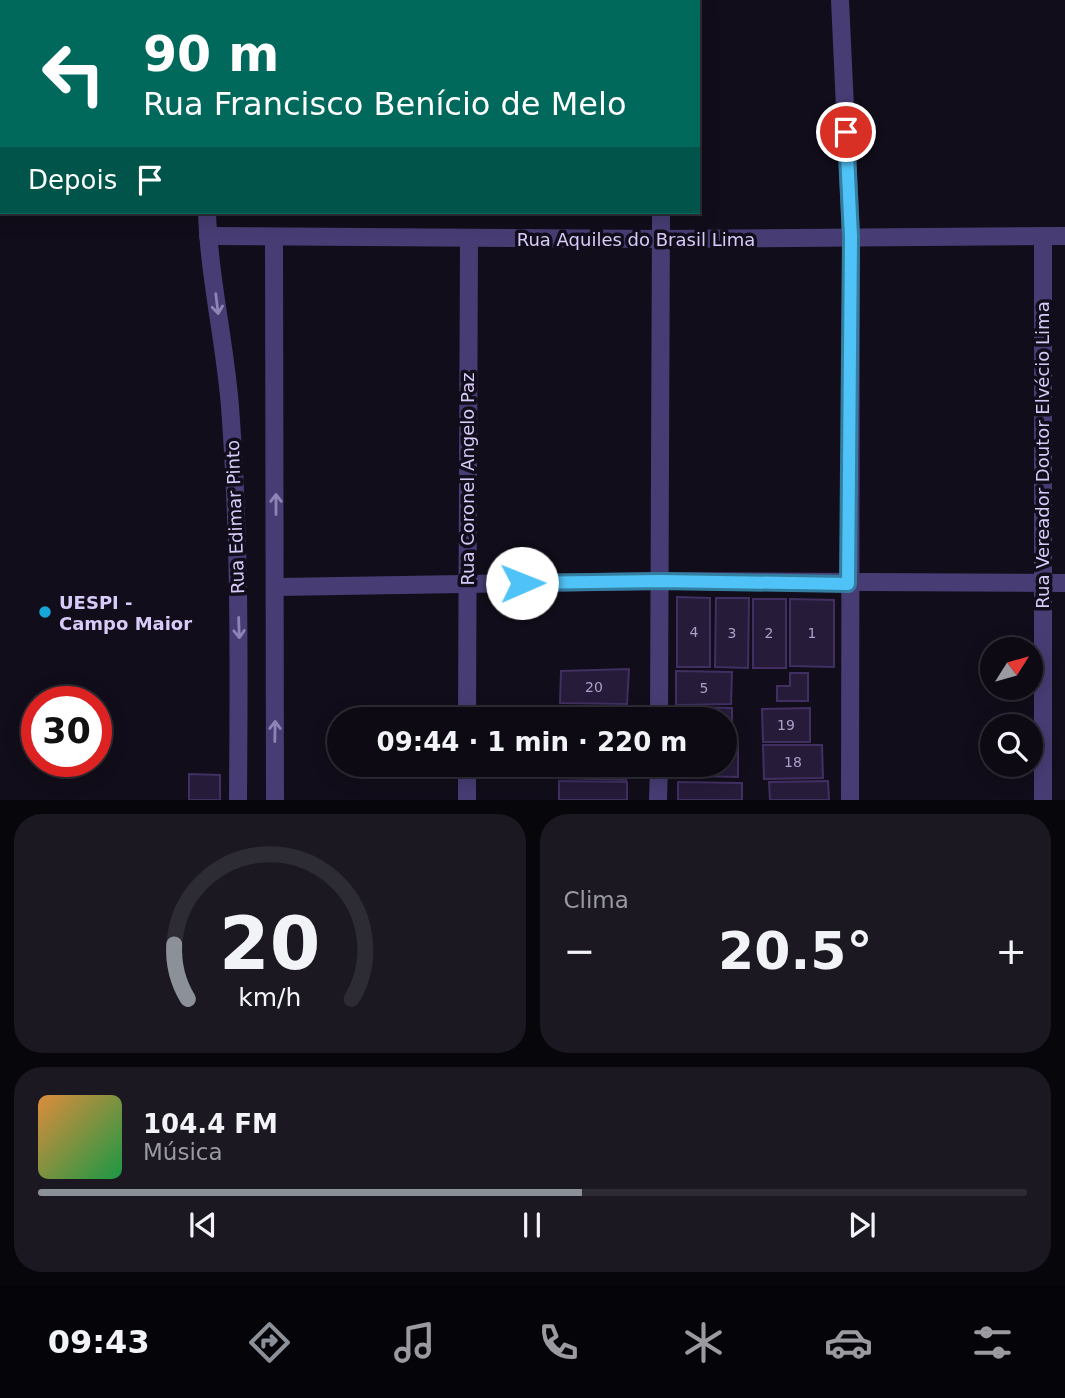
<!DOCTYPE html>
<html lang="pt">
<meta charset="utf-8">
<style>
:root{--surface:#0d0a14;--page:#1b1822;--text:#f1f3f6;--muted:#9a9aa0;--line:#2d2b34;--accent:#8c9099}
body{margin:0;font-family:"DejaVu Sans",sans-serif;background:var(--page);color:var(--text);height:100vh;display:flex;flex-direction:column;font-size:26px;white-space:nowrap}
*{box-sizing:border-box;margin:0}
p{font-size:23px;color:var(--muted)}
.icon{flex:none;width:38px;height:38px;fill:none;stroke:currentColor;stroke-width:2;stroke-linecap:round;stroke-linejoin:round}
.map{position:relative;height:800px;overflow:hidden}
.sheet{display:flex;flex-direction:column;gap:14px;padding:14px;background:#07060b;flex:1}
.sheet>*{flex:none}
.hud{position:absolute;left:0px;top:0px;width:700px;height:214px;box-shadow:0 4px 18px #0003,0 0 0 2px var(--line);background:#00695c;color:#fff;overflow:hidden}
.needle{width:46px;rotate:53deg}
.controls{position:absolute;left:980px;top:637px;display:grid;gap:14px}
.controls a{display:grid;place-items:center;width:63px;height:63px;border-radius:50%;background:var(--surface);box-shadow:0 4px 18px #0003,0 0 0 2px var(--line);font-size:35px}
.speed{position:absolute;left:21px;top:686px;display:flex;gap:14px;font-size:35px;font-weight:700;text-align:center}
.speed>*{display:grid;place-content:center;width:91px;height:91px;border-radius:50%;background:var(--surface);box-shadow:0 4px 18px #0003,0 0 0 2px var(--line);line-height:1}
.speed .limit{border:10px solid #d22;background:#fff;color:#111}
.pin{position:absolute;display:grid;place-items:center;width:60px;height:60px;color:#fff;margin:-30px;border:4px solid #fff;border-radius:50%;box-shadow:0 2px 7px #0007}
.me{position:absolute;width:77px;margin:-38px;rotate:89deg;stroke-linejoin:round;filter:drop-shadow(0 0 5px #0008)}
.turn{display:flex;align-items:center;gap:24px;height:147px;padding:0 28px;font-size:32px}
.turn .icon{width:91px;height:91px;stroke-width:2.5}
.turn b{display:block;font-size:49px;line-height:60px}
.then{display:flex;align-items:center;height:66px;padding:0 28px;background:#0003;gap:14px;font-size:26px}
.big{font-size:52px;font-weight:800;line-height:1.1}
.sheet .card{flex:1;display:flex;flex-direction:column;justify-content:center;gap:10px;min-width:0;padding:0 24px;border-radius:28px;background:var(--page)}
.sheet .dial{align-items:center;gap:0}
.dial svg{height:182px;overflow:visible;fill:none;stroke:var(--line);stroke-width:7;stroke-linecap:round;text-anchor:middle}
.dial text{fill:var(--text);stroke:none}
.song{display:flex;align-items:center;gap:21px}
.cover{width:84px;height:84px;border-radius:10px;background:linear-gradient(135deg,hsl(30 70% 55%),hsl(140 70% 35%))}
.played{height:7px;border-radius:4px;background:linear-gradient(90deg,var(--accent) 55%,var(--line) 55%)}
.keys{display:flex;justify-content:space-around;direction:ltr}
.heat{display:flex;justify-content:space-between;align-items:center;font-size:38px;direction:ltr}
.sheet .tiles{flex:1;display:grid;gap:14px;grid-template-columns:1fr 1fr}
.card:last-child{grid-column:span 2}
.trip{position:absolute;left:327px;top:707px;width:410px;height:70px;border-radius:35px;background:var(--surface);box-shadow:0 4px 18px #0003,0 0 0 2px var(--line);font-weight:800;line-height:70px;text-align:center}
.menu{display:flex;height:112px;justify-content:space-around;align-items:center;background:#050408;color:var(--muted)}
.menu .icon{width:49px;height:49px}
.menu .active{color:var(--accent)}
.menu b{font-size:32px;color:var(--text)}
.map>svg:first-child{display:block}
.building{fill:#261b39;stroke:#412f62;stroke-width:2}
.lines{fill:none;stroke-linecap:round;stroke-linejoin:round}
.street{stroke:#473d74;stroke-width:18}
.oneway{stroke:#9084b6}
.route-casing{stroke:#337fa1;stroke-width:18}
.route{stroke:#4fc3f7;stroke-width:12}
.poi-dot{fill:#18a6d8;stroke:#110d1a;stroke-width:2.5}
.labels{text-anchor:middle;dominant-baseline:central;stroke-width:7;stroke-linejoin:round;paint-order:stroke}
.number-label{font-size:14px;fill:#ac9fc9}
.street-label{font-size:18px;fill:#d8cbf9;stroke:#110d1a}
.poi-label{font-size:18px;font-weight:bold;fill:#d8cbf9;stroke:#110d1a;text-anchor:start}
</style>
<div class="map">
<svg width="1065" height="800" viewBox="0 0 1065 800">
<rect width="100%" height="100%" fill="#110d1a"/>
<!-- building -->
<g class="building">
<polygon points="0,0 176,0 176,2 2,2 0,118"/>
<polygon points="677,597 710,598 710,667 677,667"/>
<polygon points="716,598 749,598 748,668 715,667"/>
<rect x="753" y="599" width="33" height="69"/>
<polygon points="790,599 834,600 834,667 790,666"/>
<polygon points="629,669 627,704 560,703 561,671"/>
<polygon points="676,671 732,672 731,704 676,705"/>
<polygon points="790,673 808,673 808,701 777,701 777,686 790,686"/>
<polygon points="558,706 626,708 626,719 558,719"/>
<polygon points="680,707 732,708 732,741 724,741 724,719 680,719"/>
<polygon points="810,708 810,742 763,742 762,709"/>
<polygon points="724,743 738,744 738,777 695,776 695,765 724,765"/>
<polygon points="763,745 822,745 823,778 764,779"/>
<polygon points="557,765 626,765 626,780 557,778"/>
<polygon points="189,774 220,775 220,800 189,800"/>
<polygon points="559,781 627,782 627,800 559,800"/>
<polygon points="828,781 829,800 770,800 769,782"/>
<polygon points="678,782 742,783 742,800 678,800"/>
</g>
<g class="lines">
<!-- street -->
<g class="street">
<polyline points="200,0 200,2"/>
<polyline points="660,0 660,2"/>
<polyline points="840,0 851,237 850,800"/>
<path d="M207 212C209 277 225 342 230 407 240 538 239 668 238 800"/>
<polyline points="208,236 661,239 1065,236"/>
<polyline points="274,237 275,800"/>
<polyline points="277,587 661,581 1065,583"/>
<polyline points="467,719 469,239"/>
<polyline points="659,719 661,212"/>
<polyline points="467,765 467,800"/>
<polyline points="658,800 659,765"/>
<polyline points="1043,800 1043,236"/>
</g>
</g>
<!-- one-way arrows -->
<defs><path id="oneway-shaft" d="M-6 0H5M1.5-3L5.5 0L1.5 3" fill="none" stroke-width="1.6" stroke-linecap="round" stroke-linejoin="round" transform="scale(1.75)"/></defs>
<g class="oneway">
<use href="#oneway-shaft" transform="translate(217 304) rotate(83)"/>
<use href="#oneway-shaft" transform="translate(276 504) rotate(-90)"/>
<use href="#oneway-shaft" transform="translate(239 628) rotate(88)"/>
<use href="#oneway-shaft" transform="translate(275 731) rotate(-89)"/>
</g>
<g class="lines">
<defs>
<polyline id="route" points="522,583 661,581 848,584 851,237 846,132"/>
</defs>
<!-- route casing -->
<use href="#route" class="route-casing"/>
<!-- route -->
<use href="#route" class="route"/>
</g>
<!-- markers -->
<circle class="poi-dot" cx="45" cy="612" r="7"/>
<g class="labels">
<!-- number labels -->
<g class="number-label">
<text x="694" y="632">4</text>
<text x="732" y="633">3</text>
<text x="769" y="633">2</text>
<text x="812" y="633">1</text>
<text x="594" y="687">20</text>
<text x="704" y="688">5</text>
<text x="786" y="725">19</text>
<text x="793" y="762">18</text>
</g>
<!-- street labels -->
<g class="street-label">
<text x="636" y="239">Rua Aquiles do Brasil Lima</text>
<text transform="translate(1042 455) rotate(-90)">Rua Vereador Doutor Elvécio Lima</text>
<text transform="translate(467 479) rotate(-90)">Rua Coronel Angelo Paz</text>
<text transform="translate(235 517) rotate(-92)">Rua Edimar Pinto</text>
</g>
<!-- poi labels -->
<g class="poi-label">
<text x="59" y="602">UESPI -<tspan x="59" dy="21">Campo Maior</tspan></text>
</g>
</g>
</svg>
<div class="controls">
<a><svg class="needle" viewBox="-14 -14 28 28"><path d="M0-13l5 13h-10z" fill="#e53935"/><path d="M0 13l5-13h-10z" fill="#9a9aa0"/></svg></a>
<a><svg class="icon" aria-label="search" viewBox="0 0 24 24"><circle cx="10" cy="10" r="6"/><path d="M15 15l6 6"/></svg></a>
</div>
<div class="speed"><div class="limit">30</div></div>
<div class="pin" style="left:846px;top:132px;background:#d93025"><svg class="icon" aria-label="arrive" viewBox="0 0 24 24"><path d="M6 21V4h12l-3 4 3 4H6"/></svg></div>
<svg class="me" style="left:522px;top:583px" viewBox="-20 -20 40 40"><circle r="19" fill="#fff"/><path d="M0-13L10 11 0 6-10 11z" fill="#4fc3f7"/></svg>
<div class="trip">09:44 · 1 min · 220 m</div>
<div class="hud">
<div class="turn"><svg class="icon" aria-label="left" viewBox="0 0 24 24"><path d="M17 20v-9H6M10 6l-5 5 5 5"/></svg><div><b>90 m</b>Rua Francisco Benício de Melo</div></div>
<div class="then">Depois<svg class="icon" aria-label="arrive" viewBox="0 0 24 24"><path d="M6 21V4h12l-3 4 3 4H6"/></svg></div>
</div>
</div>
<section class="sheet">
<div class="tiles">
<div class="card dial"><svg viewBox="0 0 100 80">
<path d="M14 69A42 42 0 1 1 86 69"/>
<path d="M14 69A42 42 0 0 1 8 45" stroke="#8c9099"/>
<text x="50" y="56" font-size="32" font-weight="700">20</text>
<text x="50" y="72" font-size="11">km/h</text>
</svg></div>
<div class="card"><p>Clima</p>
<div class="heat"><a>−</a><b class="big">20.5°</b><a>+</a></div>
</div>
<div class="card">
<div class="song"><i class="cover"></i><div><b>104.4 FM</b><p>Música</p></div></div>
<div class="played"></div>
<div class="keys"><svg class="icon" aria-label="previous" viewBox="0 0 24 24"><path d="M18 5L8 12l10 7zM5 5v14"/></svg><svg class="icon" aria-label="pause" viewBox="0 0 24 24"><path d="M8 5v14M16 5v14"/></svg><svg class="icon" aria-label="next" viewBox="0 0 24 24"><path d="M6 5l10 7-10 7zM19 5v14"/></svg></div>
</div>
</div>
</section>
<nav class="menu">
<b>09:43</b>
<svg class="icon active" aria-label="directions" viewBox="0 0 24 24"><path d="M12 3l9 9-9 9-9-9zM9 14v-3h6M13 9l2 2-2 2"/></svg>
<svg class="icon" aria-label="music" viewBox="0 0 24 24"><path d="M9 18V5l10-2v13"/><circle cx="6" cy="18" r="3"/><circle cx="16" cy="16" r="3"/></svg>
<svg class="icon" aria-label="phone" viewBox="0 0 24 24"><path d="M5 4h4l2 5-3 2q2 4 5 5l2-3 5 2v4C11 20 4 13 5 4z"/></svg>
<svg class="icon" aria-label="climate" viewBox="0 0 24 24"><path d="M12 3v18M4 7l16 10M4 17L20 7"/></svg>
<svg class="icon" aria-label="car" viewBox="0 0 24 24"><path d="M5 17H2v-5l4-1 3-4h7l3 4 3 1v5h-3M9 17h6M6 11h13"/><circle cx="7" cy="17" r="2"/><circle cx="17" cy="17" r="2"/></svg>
<svg class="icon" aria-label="filters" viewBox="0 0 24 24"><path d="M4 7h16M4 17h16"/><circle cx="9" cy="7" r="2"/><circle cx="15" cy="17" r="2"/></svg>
</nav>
